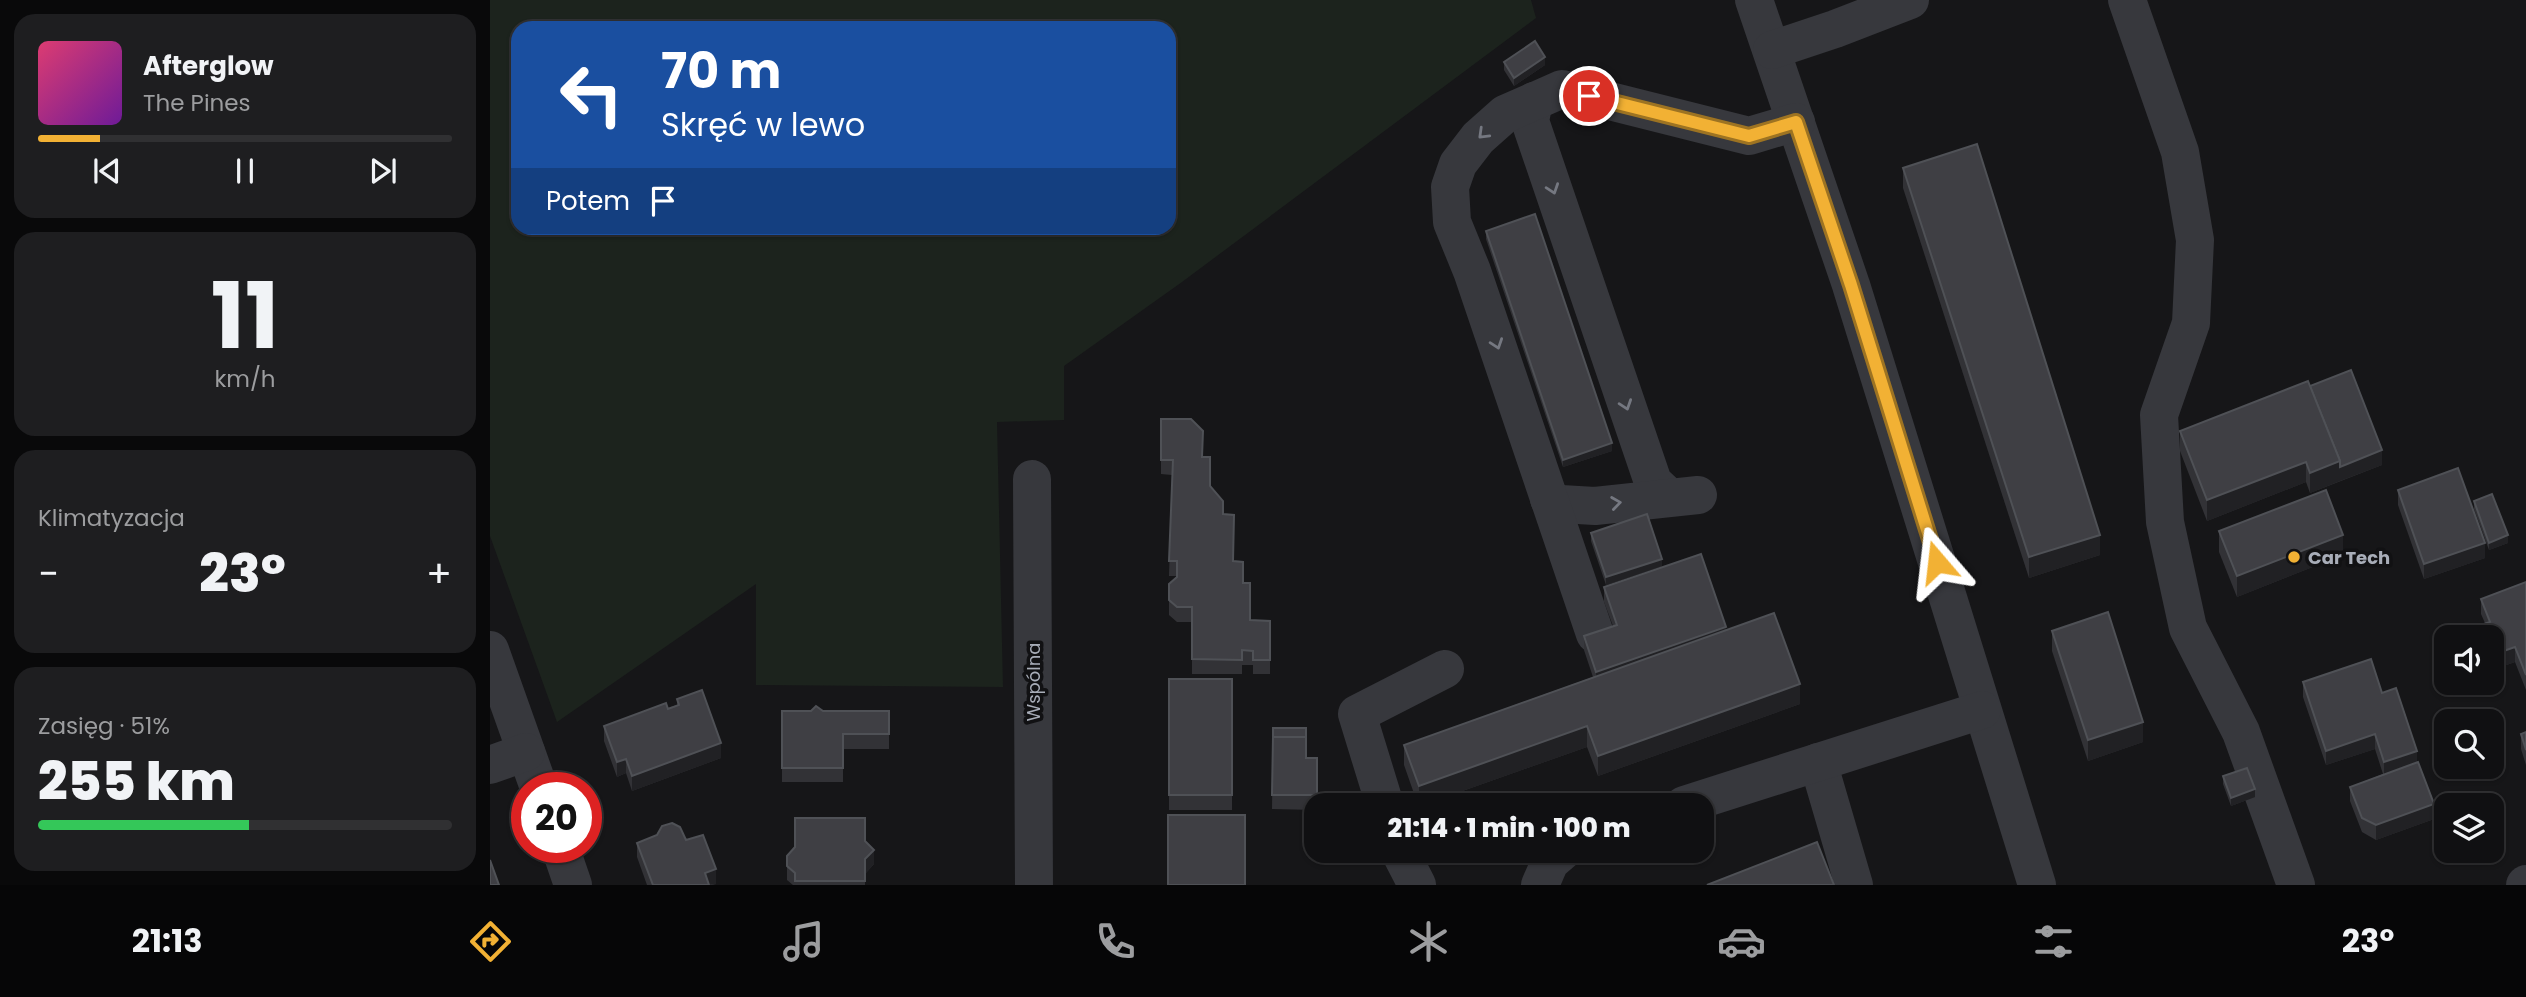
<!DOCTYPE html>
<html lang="pl">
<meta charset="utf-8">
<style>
:root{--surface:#101012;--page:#1e1e20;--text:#f1f3f6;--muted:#9c9d9f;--line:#303032;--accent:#f2b134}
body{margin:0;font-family:Poppins,sans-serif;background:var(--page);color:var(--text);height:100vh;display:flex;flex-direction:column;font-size:26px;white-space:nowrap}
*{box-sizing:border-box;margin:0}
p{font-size:23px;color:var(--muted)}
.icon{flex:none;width:38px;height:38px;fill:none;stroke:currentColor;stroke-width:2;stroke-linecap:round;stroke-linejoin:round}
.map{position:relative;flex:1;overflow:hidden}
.drawer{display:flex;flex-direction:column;gap:14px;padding:14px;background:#09090a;width:490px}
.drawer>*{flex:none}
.banner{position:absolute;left:21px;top:21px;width:665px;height:214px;border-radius:21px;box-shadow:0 2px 5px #0004,0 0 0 2px var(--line);background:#1a4fa0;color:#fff;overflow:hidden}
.tools{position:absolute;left:1944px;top:625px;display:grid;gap:14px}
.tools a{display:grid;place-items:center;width:70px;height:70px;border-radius:14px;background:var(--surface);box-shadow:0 2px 5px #0004,0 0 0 2px var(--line);font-size:35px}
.speed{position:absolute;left:21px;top:772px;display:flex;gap:14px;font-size:35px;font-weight:700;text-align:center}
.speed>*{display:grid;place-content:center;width:91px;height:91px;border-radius:50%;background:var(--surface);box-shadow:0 2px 5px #0004,0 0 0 2px var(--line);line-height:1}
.speed .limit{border:10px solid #d22;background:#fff;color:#111}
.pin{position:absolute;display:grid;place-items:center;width:60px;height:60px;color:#fff;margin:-30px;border:4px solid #fff;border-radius:50%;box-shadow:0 2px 7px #0007}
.me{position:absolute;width:77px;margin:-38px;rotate:343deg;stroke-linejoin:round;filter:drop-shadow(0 0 5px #0008)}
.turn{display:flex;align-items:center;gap:24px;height:147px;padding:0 35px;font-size:32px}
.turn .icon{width:91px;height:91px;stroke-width:2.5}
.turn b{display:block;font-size:49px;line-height:60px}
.then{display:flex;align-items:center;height:66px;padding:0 35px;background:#0003;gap:14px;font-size:26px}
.big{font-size:52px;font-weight:800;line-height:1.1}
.drawer .card{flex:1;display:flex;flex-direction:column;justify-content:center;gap:10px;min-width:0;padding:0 24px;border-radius:21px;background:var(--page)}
.drawer .dial{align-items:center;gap:0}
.dial b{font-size:91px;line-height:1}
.song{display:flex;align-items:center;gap:21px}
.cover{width:84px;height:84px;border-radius:10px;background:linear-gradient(135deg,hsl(340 70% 55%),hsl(280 70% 35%))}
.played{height:7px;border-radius:4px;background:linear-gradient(90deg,var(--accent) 15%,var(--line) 15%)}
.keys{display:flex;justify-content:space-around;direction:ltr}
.heat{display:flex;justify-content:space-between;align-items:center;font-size:38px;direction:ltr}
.charge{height:10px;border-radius:5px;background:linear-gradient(90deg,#34c759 51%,var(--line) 0)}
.trip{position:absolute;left:814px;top:793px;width:410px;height:70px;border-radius:21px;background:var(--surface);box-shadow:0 2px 5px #0004,0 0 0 2px var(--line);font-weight:800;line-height:70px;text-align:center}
.tab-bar{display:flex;height:112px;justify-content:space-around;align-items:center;background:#060607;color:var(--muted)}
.tab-bar .icon{width:49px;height:49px}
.tab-bar .on{color:var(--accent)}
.tab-bar b{font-size:32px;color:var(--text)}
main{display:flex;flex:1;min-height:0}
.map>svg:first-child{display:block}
.green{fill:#1c231d;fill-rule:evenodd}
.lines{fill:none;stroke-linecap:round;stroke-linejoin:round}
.minor{stroke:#37383d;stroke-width:38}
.wall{fill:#323236}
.shaded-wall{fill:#212124}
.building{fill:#3f3f44;stroke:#4f5156;stroke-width:2}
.oneway{stroke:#757881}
.route-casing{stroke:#9d7322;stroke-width:18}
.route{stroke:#f2b134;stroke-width:12}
.poi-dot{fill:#f2b134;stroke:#111113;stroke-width:2.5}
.labels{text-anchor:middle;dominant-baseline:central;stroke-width:7;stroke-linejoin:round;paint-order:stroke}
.poi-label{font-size:18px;font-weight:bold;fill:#a8adb8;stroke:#111113;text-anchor:start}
.street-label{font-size:18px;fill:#a8adb8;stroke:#111113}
</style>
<main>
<section class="drawer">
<div class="card">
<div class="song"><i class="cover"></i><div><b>Afterglow</b><p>The Pines</p></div></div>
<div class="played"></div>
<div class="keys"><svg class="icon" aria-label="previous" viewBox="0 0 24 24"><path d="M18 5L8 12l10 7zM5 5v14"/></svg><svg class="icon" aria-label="pause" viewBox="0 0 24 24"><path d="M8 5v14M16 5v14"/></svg><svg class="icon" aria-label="next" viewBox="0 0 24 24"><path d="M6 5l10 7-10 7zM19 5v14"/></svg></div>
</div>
<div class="card dial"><b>11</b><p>km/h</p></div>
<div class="card"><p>Klimatyzacja</p>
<div class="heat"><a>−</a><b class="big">23°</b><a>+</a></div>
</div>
<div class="card"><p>Zasięg · 51%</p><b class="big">255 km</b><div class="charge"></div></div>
</section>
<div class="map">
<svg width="2036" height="885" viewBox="0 0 2036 885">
<rect width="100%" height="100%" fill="#161618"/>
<!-- green -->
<path class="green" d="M0 0H1041L1046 18 692 282 574 366V420L507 422 513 687 266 685V584L67 722 0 536ZM28 28H679V228H28Z"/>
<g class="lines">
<!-- minor -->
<g class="minor">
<polyline points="1264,0 1361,285 1547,885"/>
<polyline points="1637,0 1690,152 1705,240 1701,323 1669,415 1675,522 1698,628 1751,732 1806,885"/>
<polyline points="1282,50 1345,29 1420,0"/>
<polyline points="1044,101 1040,121 1163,482 1179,497"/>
<polyline points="542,479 544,885"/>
<polyline points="1059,499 1071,504 1105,506 1208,495"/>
<polyline points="1105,634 982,271 962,222 960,187 968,164 988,138 1015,114 1072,89 1259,136 1306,122"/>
<polyline points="0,650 49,788"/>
<polyline points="1328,762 1364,885"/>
<polyline points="0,765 36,752"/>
<polyline points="895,805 867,714 955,669"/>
<polyline points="1194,805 1492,710"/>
<polyline points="70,847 83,885"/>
<polyline points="909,850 927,885"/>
<polyline points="1050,885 1060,862 1074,850"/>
<polyline points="2035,885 2036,884"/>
</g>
</g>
<!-- wall -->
<g class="wall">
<polygon points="1014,62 1055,65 1024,86 1014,70"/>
<polygon points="1413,168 1610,555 1539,578 1413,188"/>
<polygon points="996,231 1122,451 1073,467 996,239"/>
<polygon points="1820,386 1892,465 1820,493 1816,482 1717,521 1690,451 1690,431"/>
<polygon points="671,419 713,457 720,486 733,514 743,561 753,583 760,620 780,621 780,674 763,674 763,665 752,665 752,674 702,674 702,622 687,622 679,615 679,584 687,576 679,576 682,475 671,474"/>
<polygon points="1908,490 1995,558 1934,579 1908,505"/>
<polygon points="1984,501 2018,543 1999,550 1984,509"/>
<polygon points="1729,531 1853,555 1747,597 1729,552"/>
<polygon points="1101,533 1172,566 1116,585 1101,541"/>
<polygon points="2036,582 2036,690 2025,662 2002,670 2002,637 1960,637 1960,635 1995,623 1991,614 1991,599"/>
<polygon points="1114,587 1236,630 1310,704 1108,776 1097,747 933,805 928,805 914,765 914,745 1103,677 1094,650 1094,636 1123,626 1114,602"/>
<polygon points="1562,631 1653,742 1598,761 1562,651"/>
<rect x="679" y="679" width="63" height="131"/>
<polygon points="1813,682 1892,693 1927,762 1944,819 1886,840 1872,832 1860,801 1860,787 1893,774 1885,749 1836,765 1813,697"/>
<polygon points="187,699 231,758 142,791 136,773 127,777 114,741 114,726 187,705"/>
<polygon points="292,711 399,711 399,749 353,749 353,782 292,782"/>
<polygon points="783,728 816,758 827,758 826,810 782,809"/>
<polygon points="2036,732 2036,765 2031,749 2031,734"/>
<polygon points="1733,776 1765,797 1741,806 1733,784"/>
<polygon points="167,835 196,840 226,884 222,885 157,885 147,857 147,843"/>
<polygon points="375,841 384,864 375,874 375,885 303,885 297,880 297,856"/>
</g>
<!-- shaded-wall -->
<g class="shaded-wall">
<polygon points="1055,57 1055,65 1024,86 1024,78"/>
<polygon points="1122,443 1122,451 1073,467 1073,460"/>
<polygon points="1892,450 1892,465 1850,481 1850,467"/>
<polygon points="1850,461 1850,481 1820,493 1820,473"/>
<polygon points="1816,462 1816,482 1717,521 1717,500"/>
<polygon points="1610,535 1610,555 1539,578 1539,557"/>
<polygon points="1853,535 1853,555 1747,597 1747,576"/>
<polygon points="2018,535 2018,543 1999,550 1999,543"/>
<polygon points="1995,543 1995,558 1934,579 1934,564"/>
<polygon points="1172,559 1172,566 1116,585 1116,577"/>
<polygon points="1236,627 1236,642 1106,686 1106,672"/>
<polygon points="2025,647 2025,662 2002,670 2002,655"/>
<polygon points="1310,684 1310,704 1108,776 1108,756"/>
<polygon points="1653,722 1653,742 1598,761 1598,740"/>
<polygon points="1097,726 1097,747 933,805 929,805 929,786"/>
<polygon points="1885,734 1885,749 1836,765 1836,751"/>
<polygon points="231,743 231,758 142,791 142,776"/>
<polygon points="1927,751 1927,766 1894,777 1894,762"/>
<polygon points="136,759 136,773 127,777 127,762"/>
<polygon points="1765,789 1765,797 1741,806 1741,798"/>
<polygon points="1944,804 1944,819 1886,840 1886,825"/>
<polygon points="384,850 384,864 375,874 375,885 375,859"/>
<polygon points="226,869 226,884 215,885 215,873"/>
</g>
<!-- building -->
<g class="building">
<polygon points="1045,41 1055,57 1024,78 1014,62"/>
<polygon points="1487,144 1610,535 1539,557 1413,168"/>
<polygon points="1045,214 1122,443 1073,460 996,231"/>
<polygon points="1861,370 1892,450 1850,467 1850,461 1820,386"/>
<polygon points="1818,381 1850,461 1820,473 1816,462 1717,500 1690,431"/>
<polygon points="671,419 701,419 713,431 712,457 720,457 720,486 733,501 733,514 744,515 743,561 753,562 753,583 760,583 760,620 780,621 780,660 763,660 763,651 752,650 752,660 702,659 702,607 687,607 679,600 679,584 687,577 687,561 679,561 683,460 671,460"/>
<polygon points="1968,468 1995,543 1934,564 1908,490"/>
<polygon points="1836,490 1853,535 1747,576 1729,531"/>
<polygon points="2002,494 2018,535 1999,543 1984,501"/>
<polygon points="1157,514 1172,559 1116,577 1101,533"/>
<polygon points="1211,554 1236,627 1106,672 1094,636 1127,625 1114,587"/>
<polygon points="2036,582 2036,675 2025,647 2002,655 2002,637 1961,637 1960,635 2000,622 1991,599"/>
<polygon points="1618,612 1653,722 1598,740 1562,631"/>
<polygon points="1284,613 1310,684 1108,756 1097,726 929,786 914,745"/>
<polygon points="1881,659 1892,693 1906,688 1927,751 1894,762 1885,734 1836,751 1813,682"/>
<rect x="679" y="679" width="63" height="116"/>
<polygon points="212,690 231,743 142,776 136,759 127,762 114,726 176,703 178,709 189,705 187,699"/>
<polygon points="326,706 333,711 399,711 399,734 353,734 353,768 292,768 292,711 321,711"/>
<polygon points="783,728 816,728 816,743 816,737 783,737 783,741"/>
<polygon points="2036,732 2036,750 2031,734"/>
<polygon points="783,737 816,737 816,758 827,758 827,795 782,795"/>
<polygon points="1928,762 1944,804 1886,825 1872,818 1860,787"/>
<polygon points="1757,768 1765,789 1741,798 1733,776"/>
<rect x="678" y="815" width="77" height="70"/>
<polygon points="305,818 375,818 375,841 384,850 375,859 375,881 305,881 305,873 297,866 297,856 305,847"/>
<polygon points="182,823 190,827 196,840 213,835 226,869 215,873 219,885 163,885 147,843 167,835 172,826"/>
<polygon points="1327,842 1344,885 1217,885"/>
<polygon points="0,860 9,885 0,885"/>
</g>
<!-- one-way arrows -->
<defs><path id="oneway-chevron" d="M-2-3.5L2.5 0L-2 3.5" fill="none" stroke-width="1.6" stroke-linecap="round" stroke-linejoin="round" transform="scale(1.75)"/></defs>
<g class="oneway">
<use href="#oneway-chevron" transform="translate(993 134) rotate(136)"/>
<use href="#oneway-chevron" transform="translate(1063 189) rotate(71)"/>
<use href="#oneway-chevron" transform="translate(1007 344) rotate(71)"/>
<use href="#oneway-chevron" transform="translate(1136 405) rotate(71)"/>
<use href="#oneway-chevron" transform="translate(1126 503) rotate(-8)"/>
</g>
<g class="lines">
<defs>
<polyline id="route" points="1099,96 1259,136 1306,122 1361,285 1447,562"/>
</defs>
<!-- route casing -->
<use href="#route" class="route-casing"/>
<!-- route -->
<use href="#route" class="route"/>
</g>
<!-- markers -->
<circle class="poi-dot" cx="1804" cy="557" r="7"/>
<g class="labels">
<!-- poi labels -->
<g class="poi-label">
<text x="1818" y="557">Car Tech</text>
</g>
<!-- street labels -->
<g class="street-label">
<text transform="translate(543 682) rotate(-90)">Wspólna</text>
</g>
</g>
</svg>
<div class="tools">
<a><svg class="icon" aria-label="sound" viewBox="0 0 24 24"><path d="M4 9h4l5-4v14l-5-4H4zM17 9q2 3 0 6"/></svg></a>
<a><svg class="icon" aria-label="search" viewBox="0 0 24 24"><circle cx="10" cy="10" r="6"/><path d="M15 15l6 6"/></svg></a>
<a><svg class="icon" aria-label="layers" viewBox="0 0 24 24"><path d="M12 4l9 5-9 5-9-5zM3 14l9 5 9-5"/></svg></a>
</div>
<div class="speed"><div class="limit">20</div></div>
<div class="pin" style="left:1099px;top:96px;background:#d93025"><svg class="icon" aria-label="arrive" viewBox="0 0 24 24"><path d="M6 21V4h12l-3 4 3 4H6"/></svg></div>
<svg class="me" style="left:1447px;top:562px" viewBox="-20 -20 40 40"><path d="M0-17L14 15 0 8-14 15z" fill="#f2b134" stroke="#fff" stroke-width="4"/></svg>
<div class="trip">21:14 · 1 min · 100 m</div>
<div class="banner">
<div class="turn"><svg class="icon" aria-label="left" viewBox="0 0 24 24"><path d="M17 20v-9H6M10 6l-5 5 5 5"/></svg><div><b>70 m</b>Skręć w lewo</div></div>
<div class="then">Potem<svg class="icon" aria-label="arrive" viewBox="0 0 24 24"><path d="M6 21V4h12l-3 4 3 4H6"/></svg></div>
</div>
</div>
</main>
<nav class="tab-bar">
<b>21:13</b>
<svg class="icon on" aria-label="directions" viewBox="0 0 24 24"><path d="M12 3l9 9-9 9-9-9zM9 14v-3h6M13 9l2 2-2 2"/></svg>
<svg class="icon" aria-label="music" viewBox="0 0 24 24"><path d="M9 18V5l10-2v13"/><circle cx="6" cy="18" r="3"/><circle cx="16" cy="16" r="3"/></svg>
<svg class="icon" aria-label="phone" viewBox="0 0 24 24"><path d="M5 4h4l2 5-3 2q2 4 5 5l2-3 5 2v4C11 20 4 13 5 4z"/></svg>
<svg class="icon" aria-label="climate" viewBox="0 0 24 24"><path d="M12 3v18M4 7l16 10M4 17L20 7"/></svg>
<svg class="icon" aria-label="car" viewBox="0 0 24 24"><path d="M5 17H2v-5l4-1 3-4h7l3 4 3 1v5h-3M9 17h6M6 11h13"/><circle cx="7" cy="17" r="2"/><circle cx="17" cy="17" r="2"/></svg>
<svg class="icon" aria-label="filters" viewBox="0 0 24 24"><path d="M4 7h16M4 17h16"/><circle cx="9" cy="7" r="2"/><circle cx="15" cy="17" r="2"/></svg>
<b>23°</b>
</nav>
